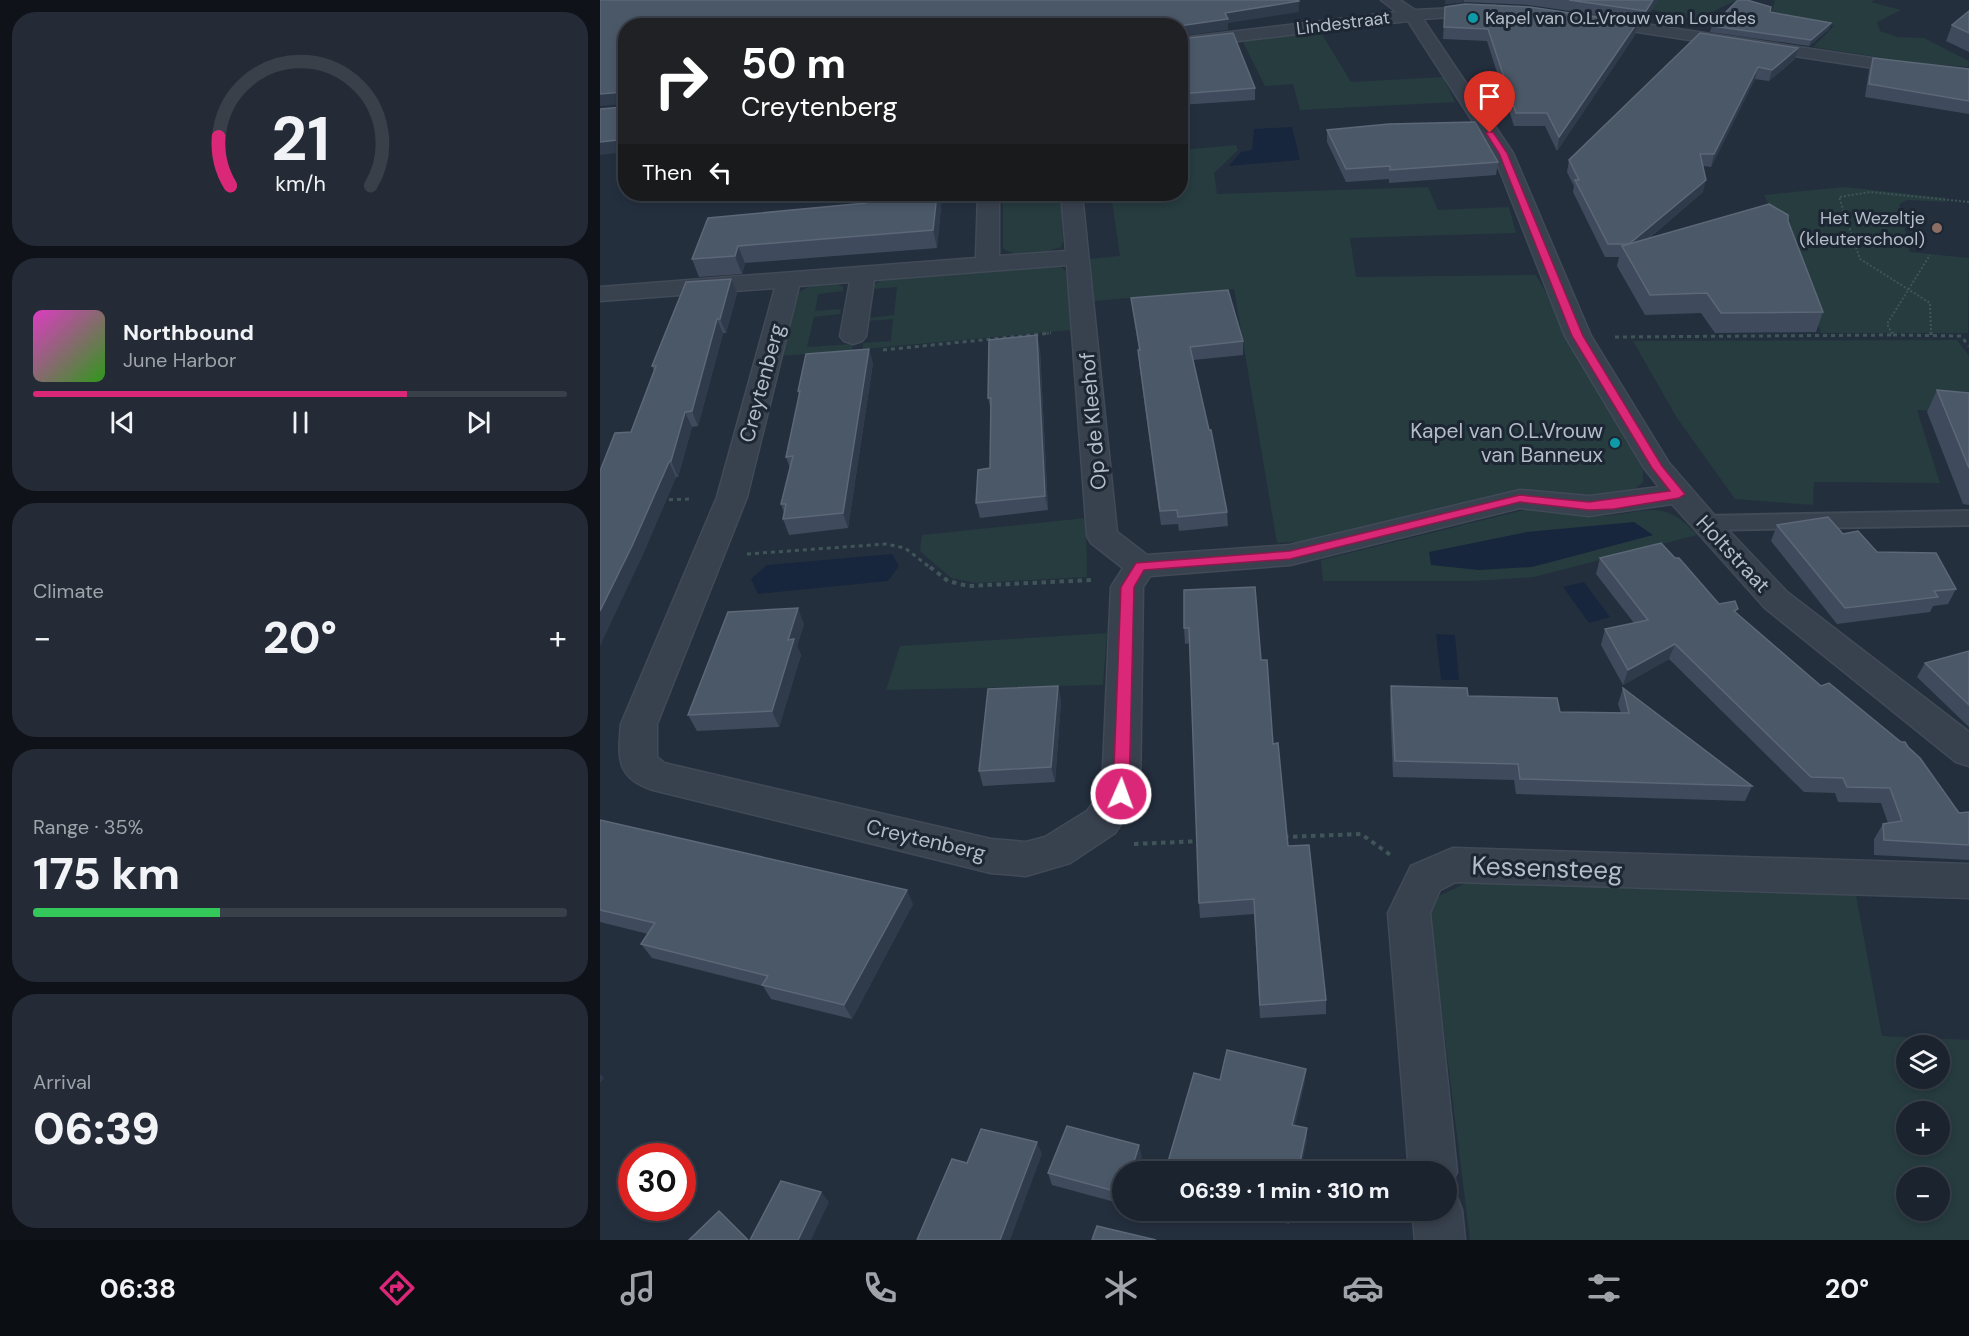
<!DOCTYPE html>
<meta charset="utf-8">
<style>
:root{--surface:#1b232e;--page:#242b36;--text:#f1f3f6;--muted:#a0a4aa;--line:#39404a;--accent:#db2777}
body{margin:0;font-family:"DM Sans",sans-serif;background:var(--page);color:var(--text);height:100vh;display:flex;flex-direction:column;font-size:22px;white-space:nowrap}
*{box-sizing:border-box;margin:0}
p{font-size:20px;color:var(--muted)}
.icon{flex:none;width:33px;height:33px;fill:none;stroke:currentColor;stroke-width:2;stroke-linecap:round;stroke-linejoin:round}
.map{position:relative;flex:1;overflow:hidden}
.drawer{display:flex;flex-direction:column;gap:12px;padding:12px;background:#0f1319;width:600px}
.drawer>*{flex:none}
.hud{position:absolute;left:18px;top:18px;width:570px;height:183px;border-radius:24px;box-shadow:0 3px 9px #0003,0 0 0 2px var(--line);background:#202124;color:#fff;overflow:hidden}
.fabs{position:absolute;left:1296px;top:1035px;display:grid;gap:12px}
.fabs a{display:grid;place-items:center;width:54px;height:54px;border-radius:50%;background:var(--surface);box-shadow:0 3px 9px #0003,0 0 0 2px var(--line);font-size:30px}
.speed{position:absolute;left:18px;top:1143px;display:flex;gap:12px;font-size:30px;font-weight:700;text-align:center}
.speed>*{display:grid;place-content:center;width:78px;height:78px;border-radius:50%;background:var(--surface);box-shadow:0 3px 9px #0003,0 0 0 2px var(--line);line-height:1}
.speed .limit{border:9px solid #d22;background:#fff;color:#111}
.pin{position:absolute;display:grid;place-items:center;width:51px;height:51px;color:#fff;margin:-62px -26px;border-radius:50% 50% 50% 0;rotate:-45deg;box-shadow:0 0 6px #0007}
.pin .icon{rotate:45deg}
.me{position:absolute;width:66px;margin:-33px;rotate:2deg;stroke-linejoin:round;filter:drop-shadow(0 0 4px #0008)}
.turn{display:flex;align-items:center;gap:21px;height:126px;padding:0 24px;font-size:27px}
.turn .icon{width:78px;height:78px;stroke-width:2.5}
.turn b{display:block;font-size:42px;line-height:51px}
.then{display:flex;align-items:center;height:57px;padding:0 24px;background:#0003;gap:12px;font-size:22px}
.big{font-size:45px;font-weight:800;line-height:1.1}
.drawer .card{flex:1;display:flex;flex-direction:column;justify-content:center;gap:9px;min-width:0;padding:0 21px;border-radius:24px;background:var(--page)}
.drawer .dial{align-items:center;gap:0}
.dial svg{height:156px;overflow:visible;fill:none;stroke:var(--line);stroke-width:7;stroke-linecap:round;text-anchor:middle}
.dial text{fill:var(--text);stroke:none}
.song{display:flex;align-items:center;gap:18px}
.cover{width:72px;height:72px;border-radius:9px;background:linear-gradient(135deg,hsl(310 70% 55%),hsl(110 70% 35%))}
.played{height:6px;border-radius:3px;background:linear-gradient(90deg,var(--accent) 70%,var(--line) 70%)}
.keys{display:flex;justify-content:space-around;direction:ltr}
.heat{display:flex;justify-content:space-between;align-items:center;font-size:33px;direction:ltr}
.charge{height:9px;border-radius:4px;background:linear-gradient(90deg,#34c759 35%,var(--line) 0)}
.trip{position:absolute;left:512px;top:1161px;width:345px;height:60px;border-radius:30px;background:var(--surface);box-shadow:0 3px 9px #0003,0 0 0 2px var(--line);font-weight:800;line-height:60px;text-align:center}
.dock{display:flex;height:96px;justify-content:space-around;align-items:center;background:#0b0e12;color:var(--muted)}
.dock .icon{width:42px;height:42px}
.dock .on{color:var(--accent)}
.dock b{font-size:27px;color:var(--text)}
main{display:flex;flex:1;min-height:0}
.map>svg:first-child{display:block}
.green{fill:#263c3f;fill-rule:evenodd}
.water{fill:#17263c}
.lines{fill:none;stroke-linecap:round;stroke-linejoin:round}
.service-casing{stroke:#414a57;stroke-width:4}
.minor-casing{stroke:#414a57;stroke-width:3}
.path-far2{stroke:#3f5557;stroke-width:2;stroke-dasharray:2 2;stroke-linecap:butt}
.path-far1{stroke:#3f5557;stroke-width:3;stroke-dasharray:4 4;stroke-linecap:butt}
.path{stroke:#3f5557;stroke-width:4;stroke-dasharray:4.5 4.5;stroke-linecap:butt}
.service{fill:#38414e;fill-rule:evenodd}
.minor{fill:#38414e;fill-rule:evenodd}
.wall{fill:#3f4b5c}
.shaded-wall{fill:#2f3b4b}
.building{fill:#4b5868;stroke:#5c6777;stroke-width:1.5}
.route{fill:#db2777;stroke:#8e194d;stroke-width:1.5}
.culture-dot{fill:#0f9aa8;stroke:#1d2633;stroke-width:2}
.education-dot{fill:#8d6e63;stroke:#1d2633;stroke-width:2}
.labels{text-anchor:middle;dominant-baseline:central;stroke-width:6;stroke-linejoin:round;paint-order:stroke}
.far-poi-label{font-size:18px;fill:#b4bcc9;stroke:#1d2633;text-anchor:start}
.far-street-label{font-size:18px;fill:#b4bcc9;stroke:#1d2633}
.street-label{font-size:21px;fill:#b4bcc9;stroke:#1d2633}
.poi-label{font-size:21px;fill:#b4bcc9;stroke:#1d2633;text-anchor:end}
.near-street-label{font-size:26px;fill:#b4bcc9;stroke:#1d2633}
</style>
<main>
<section class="drawer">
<div class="card dial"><svg viewBox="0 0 100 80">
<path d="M14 69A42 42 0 1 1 86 69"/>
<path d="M14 69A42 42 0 0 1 8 44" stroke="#db2777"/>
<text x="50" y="56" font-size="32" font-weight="700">21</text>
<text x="50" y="72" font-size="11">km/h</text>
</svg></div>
<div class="card">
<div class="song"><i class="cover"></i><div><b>Northbound</b><p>June Harbor</p></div></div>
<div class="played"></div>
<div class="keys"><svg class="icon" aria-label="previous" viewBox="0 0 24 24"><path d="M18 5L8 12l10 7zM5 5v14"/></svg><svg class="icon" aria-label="pause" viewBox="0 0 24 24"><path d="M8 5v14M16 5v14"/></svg><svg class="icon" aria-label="next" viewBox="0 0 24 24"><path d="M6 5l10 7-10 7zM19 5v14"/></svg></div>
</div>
<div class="card"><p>Climate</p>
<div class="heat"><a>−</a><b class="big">20°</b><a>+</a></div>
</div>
<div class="card"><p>Range · 35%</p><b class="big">175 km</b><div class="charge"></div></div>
<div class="card"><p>Arrival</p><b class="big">06:39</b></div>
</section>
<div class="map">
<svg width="1369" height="1240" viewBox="0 0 1369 1240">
<rect width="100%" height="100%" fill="#242f3e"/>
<!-- green -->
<g class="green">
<polygon points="1012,0 1137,0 1095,20"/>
<polygon points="1175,0 1275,0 1271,2 1301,10 1277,22 1280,31 1297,37 1324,38 1369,61 1369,67 1316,63 1213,47 1234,26 1172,11"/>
<polygon points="720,31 751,82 843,77 855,102 700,110 693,84 665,86 642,40"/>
<polygon points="636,145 638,150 614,173 617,194 828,187 838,210 909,207 916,233 750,238 756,277 936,275 1043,470 1043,482 1035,489 996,498 921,492 710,541 677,543 634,289 494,301 489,259 520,256 511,194 580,194 581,150"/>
<polygon points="1245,187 1346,198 1346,202 1308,200 1299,204 1310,252 1369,258 1368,333 1221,333 1200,276 1164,195"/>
<path d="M403 194H460L463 241 461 247C445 253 416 259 403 248Z"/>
<polygon points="444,264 460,266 467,272 471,330 263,349 263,343 291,341 293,319 267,321 268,318 294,315 297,287 273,289 273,285 286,278"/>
<polygon points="233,282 243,287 243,291 218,294 215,311 241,309 240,314 214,317 207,347 253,344 252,350 182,356 197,293 214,284"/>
<polygon points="1357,340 1369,356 1369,413 1317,410 1340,483 1214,482 1213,505 1135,499 1077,418 1033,341"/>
<path d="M928 509C952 511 978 517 1003 516 1046 514 1061 496 1097 535L934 577 874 581H723L721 560Z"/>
<polygon points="486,518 487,577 376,583 351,578 320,551 322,535"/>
<polygon points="507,633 503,685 286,690 300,646"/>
<path d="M866 883 1256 895 1282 1036 1369 1040V1240H870L829 910 839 896ZM1306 1046H1340V1078H1306ZM1306 1112H1340V1144H1306ZM1306 1178H1340V1210H1306Z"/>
</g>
<!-- water -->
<g class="water">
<polygon points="692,127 700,160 629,166 641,152 652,150 654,129"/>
<polygon points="1034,522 1053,535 932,567 879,570 831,565 829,552 927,532"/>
<polygon points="292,554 299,566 288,581 158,594 151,579 167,565"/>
<polygon points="984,582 1010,617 989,623 963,587"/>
<polygon points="836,634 855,635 859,680 841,680"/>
</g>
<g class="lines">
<defs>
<polygon id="service" points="1369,511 1369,525 1104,530 1097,528 1094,523 1097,518 1104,516"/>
<g id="minor">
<path d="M781 0H800L815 10 895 6 897 9 889 14 823 19 913 153 991 336 1069 463 1115 516 1187 592 1369 732V766L1356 762 1165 608 1072 504 989 516 920 508 690 565 550 576 543 587 540 794 534 805 515 833 470 863 426 876 391 873 53 790C16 778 18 758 21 724L117 497 175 288 0 301V287L376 258 378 194H399V256L466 251 461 194H482L517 532 547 555 690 545 920 490 989 496 1059 487 1044 468 965 336 893 153 808 21 580 48V38L797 12ZM467 265 487 536 491 543 523 568 511 587 502 790 487 811 445 837 426 842 391 839 64 763 57 757V724L147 497 199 286 250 282 240 336 244 341 253 344 262 341 266 336 274 280Z"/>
<polygon points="991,16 1319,65 1369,70 1369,80 1319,75 985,24 983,21 985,18"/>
<polygon points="853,848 1369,864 1369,898 856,882 840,890 830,913 857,1172 848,1190 855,1192 862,1210 865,1240 815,1240 812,1210 846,1210 846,1172 809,1172 788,913 811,866"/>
</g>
</defs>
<!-- service casing -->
<use href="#service" class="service-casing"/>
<!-- minor casing -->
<use href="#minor" class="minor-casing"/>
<!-- path-far2 -->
<g class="path-far2">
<polyline points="580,175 589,174"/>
<polyline points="443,334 451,333"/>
<polyline points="1292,334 1287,324 1330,255"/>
<polyline points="1331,334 1330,303 1260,259 1239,197 1270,192 1369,202"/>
</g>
<!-- path-far1 -->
<g class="path-far1">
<polyline points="1331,332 1331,335"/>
<polyline points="1293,335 1361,336 1369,346"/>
<polyline points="1015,337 1293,335 1292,332"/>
<polyline points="283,350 451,333"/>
<polyline points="61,500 92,499"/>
<polyline points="147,554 286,544 305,548 332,569"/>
</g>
<!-- path -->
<g class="path">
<polyline points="330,567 348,581 368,586 492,580"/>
<polyline points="684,837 761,834 792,856"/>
<polyline points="534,844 601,841"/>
</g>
<!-- service -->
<use href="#service" class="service"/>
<!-- minor -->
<use href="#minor" class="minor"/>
</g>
<!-- wall -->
<g class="wall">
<polygon points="845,0 1058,0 1044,22 929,5 864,2 845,4"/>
<polygon points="845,7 1037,23 1035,35 957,151 945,126 914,126 887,41 843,39"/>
<polygon points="1369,11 1369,52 1346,41 1352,25"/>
<polygon points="1170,12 1231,23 1229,29 1209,46 1110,32 1112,26"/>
<polygon points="1100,33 1195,59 1169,81 1155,79 1111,167 1103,166 1103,192 1048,239 1188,221 1223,312 1216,332 1115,333 1101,313 1045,315 1017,266 1019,257 1005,257 973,192 974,186 967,172 969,160"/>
<polygon points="580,39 655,88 655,100 580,105"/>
<polygon points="1273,58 1369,69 1369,114 1265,97 1269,70"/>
<polygon points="727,130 898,162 896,175 789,183 789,179 746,182 727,142"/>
<polygon points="342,196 337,248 145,263 142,274 99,277 92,259 108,218"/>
<polygon points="137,293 126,333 123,333 98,426 92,427 78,477 76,477 40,561 31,432 54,371 52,366"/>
<polygon points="531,298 643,341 643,355 593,360 627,512 628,526 579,531 578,524 561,525 539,363 538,350 539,350"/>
<polygon points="440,349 448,510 380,518 376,503 390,468 391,411 388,398"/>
<polygon points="273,363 248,528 189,535 183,519 184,513 181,504 190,468 186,457 199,395 198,391"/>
<polygon points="1337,390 1369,393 1369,505 1363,504 1327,412"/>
<polygon points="1177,525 1243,534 1277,552 1356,589 1348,604 1333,606 1330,612 1237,624 1171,541"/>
<polygon points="1000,558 1119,604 1136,613 1221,686 1308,747 1359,813 1369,812 1369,860 1274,855 1274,839 1283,824 1288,823 1281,803 1238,802 1235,793 1204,792 1069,659 1023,685 1001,645 1005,629 1034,623 996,574"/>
<polygon points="584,590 661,660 688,846 726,1000 726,1014 660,1018 654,914 600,918 599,903 590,643 585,644 584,628"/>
<polygon points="204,624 197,646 201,655 179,727 97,731 88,715"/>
<polygon points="1369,651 1369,727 1317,677 1325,663"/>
<polygon points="458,686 461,701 455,782 383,786 379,771"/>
<polygon points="791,686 868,696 960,712 1021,713 1018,704 1023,688 1152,786 1145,801 916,794 914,780 793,777 790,702"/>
<polygon points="0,820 313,904 252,1019 171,999 163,986 52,958 41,944 48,934 0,922"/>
<polygon points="542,1157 522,1172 522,1204 452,1185 448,1173"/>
<polygon points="638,1210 691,1210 689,1224"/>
</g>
<!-- shaded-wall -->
<g class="shaded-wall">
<polygon points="845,0 864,0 864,2 845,4"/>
<polygon points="1053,0 1058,0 1044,22 1046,11"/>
<polygon points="699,1 699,12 628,23 628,30 580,36 580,26 625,13"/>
<polygon points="1037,23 1035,35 957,151 959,137"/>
<polygon points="1231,23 1229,29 1209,46 1211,40"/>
<polygon points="1198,48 1195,59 1169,81 1172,70"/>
<polygon points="1158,67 1155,79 1111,167 1114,154"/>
<polygon points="23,92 26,104 0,106 0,94"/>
<polygon points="26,139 26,152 0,155 0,142"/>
<polygon points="1106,180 1103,192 1027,256 1029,244"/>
<polygon points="337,194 341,194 342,196 337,248 333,230"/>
<polygon points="138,246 145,263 142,274 135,256"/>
<polygon points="131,279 137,293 126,333 120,319"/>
<polygon points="117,319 123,333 98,426 92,411"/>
<polygon points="437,335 440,349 448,510 445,496"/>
<polygon points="269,349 273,363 248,528 243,513"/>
<polygon points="85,412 92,427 78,477 71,461"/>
<polygon points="69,462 76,477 40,561 0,646 0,611"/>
<polygon points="198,608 204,624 197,646 201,655 179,727 172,711 188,640"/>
<polygon points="1075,644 1069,659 1023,685 1028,670"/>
<polygon points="458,686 461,701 455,782 451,767"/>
<polygon points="307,890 313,904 252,1019 244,1005"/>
<polygon points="706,1069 705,1082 692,1138 692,1125"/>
<polygon points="0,1074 4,1078 0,1083"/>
<polygon points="707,1128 707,1141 700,1172 698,1172"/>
<polygon points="437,1142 442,1154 410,1240 400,1240"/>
<polygon points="539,1145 542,1157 538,1172 531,1172"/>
<polygon points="221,1192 229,1202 211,1240 198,1240"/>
<polygon points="689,1210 691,1210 689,1224"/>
</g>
<!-- building -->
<g class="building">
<polygon points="0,0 698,0 699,1 625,13 628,19 579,26 26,26 26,139 0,142 0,109 23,107 23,92 0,94"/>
<polygon points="969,0 1053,0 1046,11"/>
<polygon points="1138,0 1147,0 1171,7 1170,12 1231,23 1211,40 1112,26"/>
<polygon points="865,4 930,7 1037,23 959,137 947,113 916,113 888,29 844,27 845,7"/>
<polygon points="1369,11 1369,33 1352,25"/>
<polygon points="633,33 655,88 580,94 580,39"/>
<polygon points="1100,33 1198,48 1172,70 1158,67 1114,154 1100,154 1106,180 1029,244 1008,244 975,180 979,180 969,160"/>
<polygon points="1273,58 1369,69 1369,101 1269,84"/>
<polygon points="875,122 898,162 790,170 790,166 746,169 727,130 789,124"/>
<polygon points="268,194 337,194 333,230 138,246 135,256 92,259 108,218 266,203"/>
<polygon points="1169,204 1188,215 1188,221 1223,312 1121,313 1107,293 1050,295 1022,246"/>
<polygon points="131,279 120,319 117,319 92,411 85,412 71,461 69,462 32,546 0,611 0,471 15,433 31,432 56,366 52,366 86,282"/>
<polygon points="628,290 643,341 590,347 609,430 611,430 627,512 578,517 577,510 560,511 538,350 540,350 531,298"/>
<polygon points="437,335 445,496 376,503 378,470 390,468 391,398 388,398 389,340"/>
<polygon points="269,349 243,513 183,519 186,504 181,504 193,456 186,457 200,391 198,391 206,354"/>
<polygon points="1337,390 1369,393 1369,468"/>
<polygon points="1228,517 1243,534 1258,531 1277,552 1336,553 1356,589 1334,591 1338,597 1245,608 1177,525"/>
<polygon points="1061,543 1075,558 1079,558 1119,604 1135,601 1138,609 1134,611 1221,686 1229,683 1301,742 1305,742 1308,747 1320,758 1359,813 1369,812 1369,845 1284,840 1283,824 1302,821 1290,788 1247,787 1243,778 1211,777 1075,644 1028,670 1005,629 1048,620 1000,558"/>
<polygon points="655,587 661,660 667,660 673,744 678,743 688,846 709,845 726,1000 660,1005 654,899 599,903 589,628 584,628 584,590"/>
<polygon points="198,608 188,640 194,639 172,711 88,715 128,612"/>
<polygon points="1369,651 1369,705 1325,663"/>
<polygon points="458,686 451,767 379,771 388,689"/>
<polygon points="791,686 867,688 868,696 957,698 960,712 1029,713 1023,688 1152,786 920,779 918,764 795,761"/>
<polygon points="0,820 307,890 244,1005 162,985 168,976 41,944 55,923 0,910"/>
<polygon points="627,1050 706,1069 692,1125 707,1128 698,1172 565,1172 594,1073 620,1080"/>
<polygon points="467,1126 539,1145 531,1172 522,1172 522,1193 448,1173"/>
<polygon points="381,1129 437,1142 400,1240 317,1240 352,1159 367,1163"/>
<polygon points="181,1181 221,1192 198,1240 150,1240"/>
<polygon points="119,1211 148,1240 89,1240"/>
<polygon points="497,1226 556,1240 492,1240"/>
</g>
<!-- route -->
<polygon class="route" points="887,132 893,132 907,153 983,336 1062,466 1085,494 1079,498 1014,509 989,510 920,502 690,559 544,570 534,587 529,794 526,799 521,801 515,799 513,794 521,587 536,563 690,551 920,495 989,502 1070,491 1052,468 972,336 899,153 886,133"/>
<!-- markers -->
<g class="culture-dot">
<circle cx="873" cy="18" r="6"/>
<circle cx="1015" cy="443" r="6"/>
</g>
<circle class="education-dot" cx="1337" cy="228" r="6"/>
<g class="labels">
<!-- far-poi labels -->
<g class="far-poi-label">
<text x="885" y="18">Kapel van O.L.Vrouw van Lourdes</text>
<text x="1325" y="218" text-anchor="end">Het Wezeltje<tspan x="1325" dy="21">(kleuterschool)</tspan></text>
</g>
<!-- far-street labels -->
<g class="far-street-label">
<text transform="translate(743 23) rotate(-7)">Lindestraat</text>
</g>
<!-- street labels -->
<g class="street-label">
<text transform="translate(162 383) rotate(-75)">Creytenberg</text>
<text transform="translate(493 421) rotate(-95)">Op de Kleehof</text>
<text transform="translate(1133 554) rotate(47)">Holtstraat</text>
<text transform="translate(326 840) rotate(13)">Creytenberg</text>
</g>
<!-- poi labels -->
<g class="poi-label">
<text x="1003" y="431">Kapel van O.L.Vrouw<tspan x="1003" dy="24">van Banneux</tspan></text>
</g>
<!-- near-street labels -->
<g class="near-street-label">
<text transform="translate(947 868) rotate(2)">Kessensteeg</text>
</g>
</g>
</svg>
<div class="fabs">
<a><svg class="icon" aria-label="layers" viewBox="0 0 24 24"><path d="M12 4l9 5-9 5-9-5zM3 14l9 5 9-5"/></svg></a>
<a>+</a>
<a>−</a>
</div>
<div class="speed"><div class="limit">30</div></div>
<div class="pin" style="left:890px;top:133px;background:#d93025"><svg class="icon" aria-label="arrive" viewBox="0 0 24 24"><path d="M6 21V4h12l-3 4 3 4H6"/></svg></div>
<svg class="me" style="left:521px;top:794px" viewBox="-20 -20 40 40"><circle r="17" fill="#db2777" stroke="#fff" stroke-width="3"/><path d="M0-11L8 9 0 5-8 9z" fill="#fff"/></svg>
<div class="trip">06:39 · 1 min · 310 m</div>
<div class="hud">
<div class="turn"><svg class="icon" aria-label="right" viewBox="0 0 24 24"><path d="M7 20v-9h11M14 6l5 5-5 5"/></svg><div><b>50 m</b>Creytenberg</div></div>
<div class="then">Then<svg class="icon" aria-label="left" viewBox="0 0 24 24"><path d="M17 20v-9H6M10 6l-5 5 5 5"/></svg></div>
</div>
</div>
</main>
<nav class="dock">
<b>06:38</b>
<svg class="icon on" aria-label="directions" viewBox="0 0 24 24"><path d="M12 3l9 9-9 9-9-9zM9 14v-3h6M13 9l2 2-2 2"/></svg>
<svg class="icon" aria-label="music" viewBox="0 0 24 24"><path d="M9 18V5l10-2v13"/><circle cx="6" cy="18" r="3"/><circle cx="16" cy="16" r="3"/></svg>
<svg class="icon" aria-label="phone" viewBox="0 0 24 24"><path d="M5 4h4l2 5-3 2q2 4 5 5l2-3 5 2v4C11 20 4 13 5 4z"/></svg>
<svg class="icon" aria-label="climate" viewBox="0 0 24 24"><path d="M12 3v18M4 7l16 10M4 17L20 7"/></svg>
<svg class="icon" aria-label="car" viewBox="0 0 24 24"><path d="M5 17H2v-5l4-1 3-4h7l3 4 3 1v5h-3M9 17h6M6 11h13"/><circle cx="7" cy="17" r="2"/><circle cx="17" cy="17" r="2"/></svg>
<svg class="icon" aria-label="filters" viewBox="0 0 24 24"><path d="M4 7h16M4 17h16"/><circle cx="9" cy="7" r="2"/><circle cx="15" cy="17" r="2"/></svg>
<b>20°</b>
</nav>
